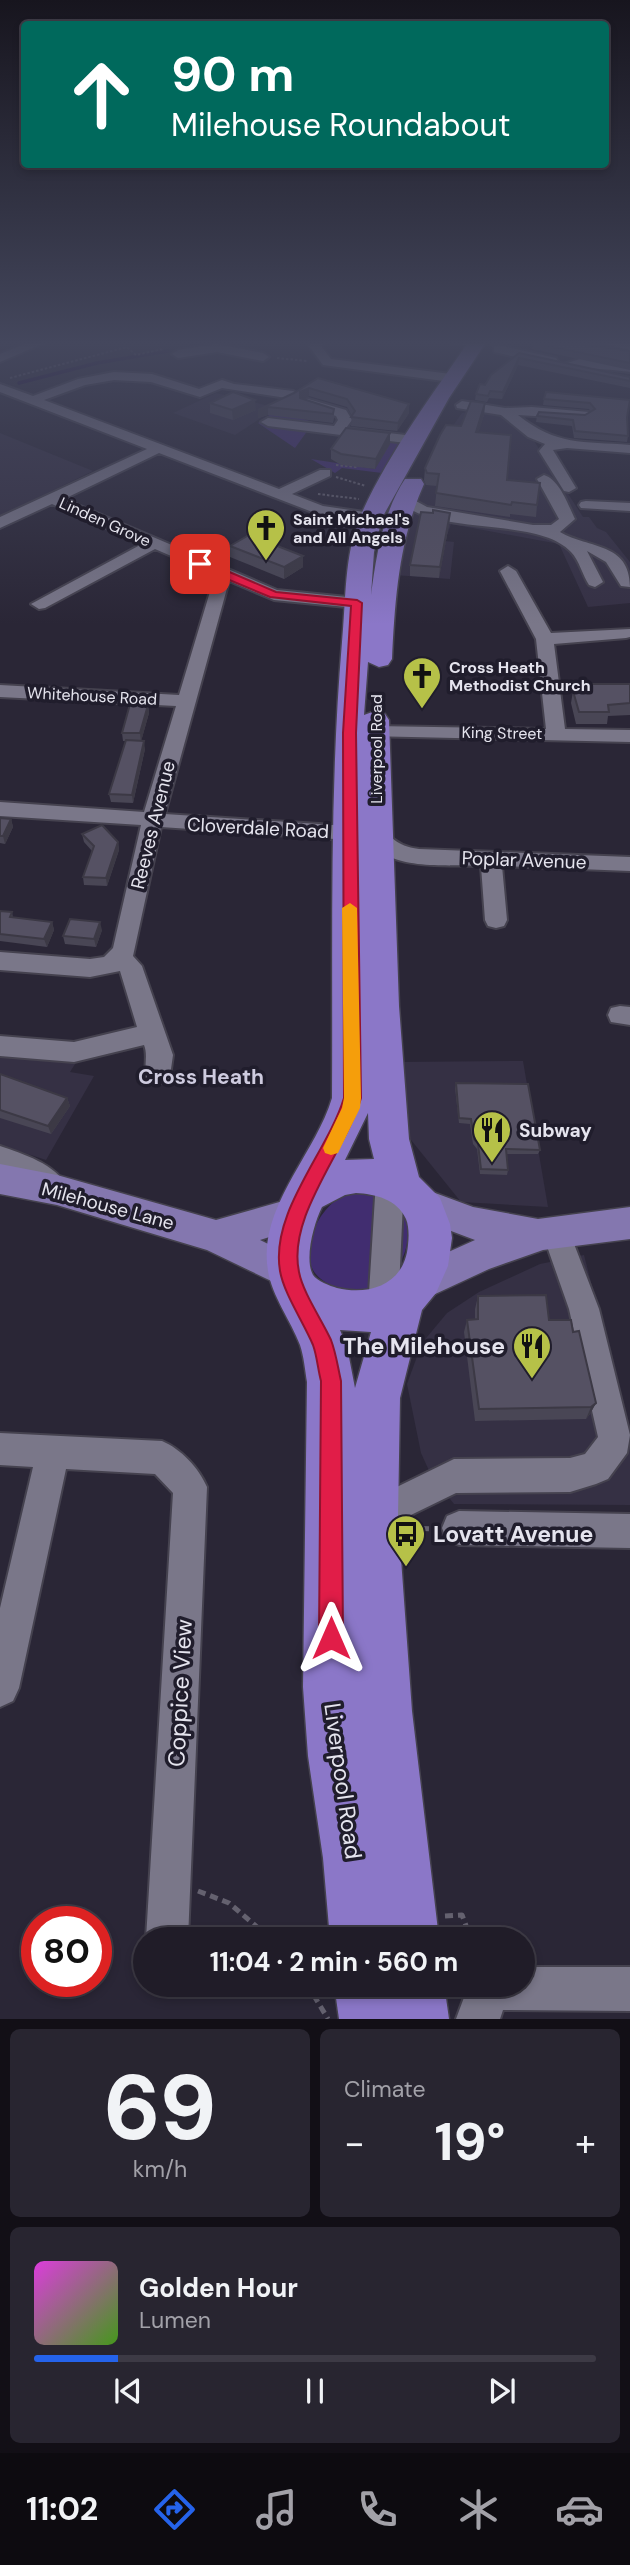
<!DOCTYPE html>
<meta charset="utf-8">
<style>
:root{--surface:#201c28;--page:#282530;--text:#f1f3f6;--muted:#a2a1a8;--line:#3d3a45;--accent:#2563eb}
body{margin:0;font-family:"DM Sans",sans-serif;background:var(--page);color:var(--text);height:100vh;display:flex;flex-direction:column;font-size:26px;white-space:nowrap}
*{box-sizing:border-box;margin:0}
p{font-size:23px;color:var(--muted)}
.icon{flex:none;width:38px;height:38px;fill:none;stroke:currentColor;stroke-width:2;stroke-linecap:round;stroke-linejoin:round}
.map{position:relative;height:2019px;overflow:hidden}
.side{display:flex;flex-direction:column;gap:10px;padding:10px;background:#120f16;flex:1}
.side>*{flex:none}
.guide{position:absolute;left:21px;top:21px;width:588px;height:147px;border-radius:7px;box-shadow:0 4px 10px #0003,0 0 0 2px var(--line);background:#00695c;color:#fff;overflow:hidden}
.speed{position:absolute;left:21px;top:1906px;display:flex;gap:14px;font-size:35px;font-weight:700;text-align:center}
.speed>*{display:grid;place-content:center;width:91px;height:91px;border-radius:50%;background:var(--surface);box-shadow:0 4px 10px #0003,0 0 0 2px var(--line);line-height:1}
.speed .limit{border:10px solid #d22;background:#fff;color:#111}
.pin{position:absolute;display:grid;place-items:center;width:60px;height:60px;color:#fff;margin:-30px;border-radius:14px;box-shadow:0 4px 10px #0006}
.me{position:absolute;width:77px;margin:-38px;rotate:0deg;stroke-linejoin:round;filter:drop-shadow(0 0 5px #0008)}
.turn{display:flex;align-items:center;gap:24px;height:147px;padding:0 35px;font-size:32px}
.turn .icon{width:91px;height:91px;stroke-width:2.5}
.turn b{display:block;font-size:49px;line-height:60px}
.big{font-size:52px;font-weight:700;line-height:1.1}
.side .widget{flex:1;display:flex;flex-direction:column;justify-content:center;gap:10px;min-width:0;padding:0 24px;border-radius:10px;background:var(--page)}
.side .dial{align-items:center;gap:0}
.dial b{font-size:91px;line-height:1}
.song{display:flex;align-items:center;gap:21px}
.cover{width:84px;height:84px;border-radius:10px;background:linear-gradient(135deg,hsl(300 70% 55%),hsl(100 70% 35%))}
.played{height:7px;border-radius:4px;background:linear-gradient(90deg,var(--accent) 15%,var(--line) 15%)}
.keys{display:flex;justify-content:space-around;direction:ltr}
.heat{display:flex;justify-content:space-between;align-items:center;font-size:38px;direction:ltr}
.side .tiles{flex:1;display:grid;gap:10px;grid-template-columns:1fr 1fr}
.widget:last-child{grid-column:span 2}
.trip{position:absolute;left:133px;top:1927px;width:402px;height:70px;border-radius:35px;background:var(--surface);box-shadow:0 4px 10px #0003,0 0 0 2px var(--line);font-weight:700;line-height:70px;text-align:center}
.tabs{display:flex;height:112px;justify-content:space-around;align-items:center;background:#0d0b10;color:var(--muted)}
.tabs .icon{width:49px;height:49px}
.tabs .active{color:var(--accent)}
.tabs b{font-size:32px;color:var(--text)}
.map>svg:first-child{display:block}
.built{fill:#353044}
.green{fill:#412d70}
.lines{fill:none;stroke-linecap:round;stroke-linejoin:round}
.stream{stroke:#140034;stroke-width:3.5}
.minor-casing{stroke:#45424f;stroke-width:4}
.major-casing{stroke:#45424f;stroke-width:3}
.highway-casing{stroke:#45424f;stroke-width:3}
.path-far1{stroke:#64616f;stroke-width:2;stroke-dasharray:2.5 2;stroke-linecap:butt}
.path{stroke:#64616f;stroke-width:5;stroke-dasharray:8 5;stroke-linecap:butt}
.minor{fill:#7a7789;fill-rule:evenodd}
.major{fill:#8477af;fill-rule:evenodd}
.highway{fill:#8b77c8;fill-rule:evenodd}
.wall{fill:#494655}
.shaded-wall{fill:#3c3945}
.building{fill:#555163;stroke:#3c3945;stroke-width:2}
.route{fill:#e11d48;stroke:#92132f;stroke-width:2}
.slow{fill:#f59e0b}
.labels{text-anchor:middle;dominant-baseline:central;stroke-width:7;stroke-linejoin:round;paint-order:stroke}
.far-poi-label{font-size:16px;font-weight:bold;fill:#e5e4ee;stroke:#201d2c;text-anchor:start}
.far-street-label{font-size:16px;fill:#e5e4ee;stroke:#201d2c}
.street-label{font-size:19px;fill:#e5e4ee;stroke:#201d2c}
.poi-label{font-size:19px;font-weight:bold;fill:#e5e4ee;stroke:#201d2c;text-anchor:start}
.neighbourhood-label{font-size:21px;font-weight:bold;fill:#cecbdf;stroke:#201d2c}
.near-poi-label{font-size:23px;font-weight:bold;fill:#e5e4ee;stroke:#201d2c;text-anchor:end}
.near-street-label{font-size:23px;fill:#e5e4ee;stroke:#201d2c}
</style>
<div class="map">
<svg width="630" height="2019" viewBox="0 0 630 2019">
<rect width="100%" height="100%" fill="#2a2636"/>
<!-- built -->
<g class="built">
<polygon points="216,393 237,398 276,408 235,435 173,413"/>
<polygon points="471,412 502,415 514,428 532,438 583,517 589,517 597,528 606,532 630,562 630,603 588,607 559,544 451,524 445,541 454,542 450,579 394,575 396,563 422,484 445,437 462,413"/>
<polygon points="0,433 93,471 0,516"/>
<polygon points="0,1049 82,1053 70,1072 94,1076 46,1160 0,1145"/>
<polygon points="523,1061 548,1207 461,1202 407,1135 399,1062"/>
<polygon points="584,1255 630,1436 630,1505 454,1504 431,1475 421,1453 407,1384 422,1343 447,1313 479,1292 540,1264"/>
</g>
<!-- green -->
<g class="green">
<polygon points="275,411 320,424 308,430 295,448 258,423"/>
<polygon points="392,440 402,442 382,473 342,468 335,473 311,459 375,469"/>
<path d="M348 1191H368L406 1214C411 1243 406 1263 383 1281 379 1284 374 1289 370 1290 352 1295 320 1286 312 1268 307 1259 310 1245 312 1236 318 1215 330 1203 348 1191Z"/>
</g>
<g class="lines">
<!-- stream -->
<g class="stream">
<polyline points="186,348 219,341"/>
<polyline points="19,383 97,363 168,351"/>
</g>
<defs>
<g id="minor">
<polygon points="32,341 49,341 0,362 0,354"/>
<polygon points="313,341 326,341 321,346 331,359 451,374 457,378 451,382 323,365 309,346"/>
<polygon points="447,341 479,341 482,344 476,348"/>
<polygon points="565,341 625,341 630,342 630,350 604,344 571,345"/>
<polygon points="217,344 263,353 269,357 263,361 217,352 178,358 172,354 178,350"/>
<polygon points="498,345 556,358 558,361 552,365 494,352 494,346"/>
<path d="M583 358 630 364V372C618 370 569 367 564 364Z"/>
<path d="M114 372 152 374 199 389 222 380 234 384 293 391 299 395 293 399 222 388 200 397 151 382 114 380 85 385 44 400 279 489 320 470H330V476L292 494 323 506 371 513 379 518 371 523 315 513 159 453 64 499 277 590 357 598 365 603 357 608 274 600 229 581 165 814 349 826 356 828 360 833 356 838 349 840 161 827 133 956 142 966 173 1055 171 1069 166 1081 157 1084 148 1081C142 1070 149 1057 144 1045L74 1062 0 1056V1036L74 1042 137 1027 120 971 90 977 0 970V952L90 959 104 957 113 948 141 825 0 816V802L144 812 176 706 0 697V685L179 695 215 575 155 549 45 608 39 609 31 604 142 544 52 504 0 528V517L147 449 0 392V384L33 396 78 379Z"/>
<polygon points="308,399 346,410 352,420 346,428 414,436 421,440 414,444 268,426 261,422 268,418 334,426 338,420 336,416 303,406 302,403"/>
<path d="M462 401 505 408 532 407 589 412 591 415 584 419 518 415C557 446 582 441 630 445V453L567 448 553 450 576 488 569 492 564 491 539 451 545 444 528 437 501 415 457 408 456 405Z"/>
<path d="M544 475C560 480 568 505 575 519L560 532C589 549 630 542 630 587L621 586 606 562 587 551 603 582 595 587 589 585C583 576 579 560 571 552 537 515 431 538 398 499L405 495 427 507 533 525H551L559 519 537 479Z"/>
<polygon points="586,501 630,503 630,511 581,508 579,505 581,502"/>
<polygon points="508,566 516,571 551,633 630,629 630,637 626,638 554,644 565,729 630,730 630,742 367,736 364,732 367,728 374,726 546,729 536,639 500,571"/>
<path d="M376 830C394 835 394 846 419 849L630 857V871L502 866 507 920 504 926 496 928 488 926 485 920 481 866C444 864 388 872 365 837L369 832Z"/>
<polygon points="620,1006 630,1007 630,1025 611,1022 608,1015 611,1008"/>
<path d="M0 1146C23 1154 56 1164 67 1187L63 1195C40 1203 21 1176 0 1169Z"/>
<polygon points="390,1169 400,1173 404,1181 398,1309 394,1319 383,1323 372,1319 368,1309 376,1181 380,1173"/>
<polygon points="556,1219 566,1223 599,1309 630,1435 627,1453 608,1479 596,1484 570,1492 456,1493 372,1534 360,1529 355,1517 360,1505 454,1459 570,1458 585,1454 598,1437 569,1309 542,1232 546,1223"/>
<path d="M0 1433 162 1441C181 1449 199 1468 207 1487L188 1939H146L173 1493 155 1474 66 1469 19 1688 13 1701 0 1707V1608L33 1467 0 1465Z"/>
<polygon points="459,1511 630,1514 630,1548 459,1545 447,1540 442,1528 447,1516"/>
<polygon points="523,1967 630,1967 630,2011 503,2010 500,2019 456,2019 469,1984 523,1984"/>
</g>
<g id="major">
<polygon points="0,1164 57,1175 216,1220 297,1197 310,1202 315,1213 310,1224 260,1240 303,1261 309,1273 303,1285 290,1290 207,1250 57,1205 0,1194"/>
<polygon points="419,1187 473,1207 538,1219 630,1207 630,1239 543,1250 489,1269 418,1302 404,1296 399,1284 404,1272 475,1240 406,1214 401,1203 406,1192"/>
</g>
<g id="highway">
<path d="M469 341H487L449 398 382 518 374 552 371 595C376 557 383 512 405 479H421L424 484C399 540 395 598 392 659L388 665 379 667 368 662 364 715 375 711 385 714 389 720 399 1006 409 1139 419 1177 440 1198 450 1224 452 1238 448 1266 436 1293 422 1310 400 1398 398 1517 412 1711 439 1939H330L323 1858 308 1756 303 1687 307 1382C305 1370 304 1357 300 1345 291 1321 272 1296 268 1271 257 1208 315 1155 332 1098 333 946 329 794 342 642 346 602 344 555 360 517 386 457 432 395 469 341ZM368 1113 369 1139 374 1159 345 1160ZM356 1193C375 1194 397 1199 406 1219 409 1226 409 1237 408 1245 405 1284 370 1296 337 1288 330 1286 317 1281 313 1275 304 1259 314 1223 322 1207L345 1195ZM340 1330 371 1332 355 1388 347 1347Z"/>
<polygon points="334,1984 444,1984 449,2019 339,2019"/>
</g>
</defs>
<!-- minor casing -->
<use href="#minor" class="minor-casing"/>
<!-- major casing -->
<use href="#major" class="major-casing"/>
<!-- highway casing -->
<use href="#highway" class="highway-casing"/>
<!-- path-far1 -->
<g class="path-far1">
<polyline points="277,358 307,361"/>
<polyline points="10,378 127,347 136,355 163,349"/>
<polyline points="336,465 357,467"/>
<polyline points="336,477 366,486"/>
<polyline points="318,494 359,499"/>
</g>
<!-- path -->
<g class="path">
<polyline points="408,1528 436,1529"/>
<polyline points="198,1891 229,1903 271,1939"/>
<polyline points="445,1916 462,1915 471,1939"/>
<polyline points="307,1984 328,2019"/>
</g>
<!-- minor -->
<use href="#minor" class="minor"/>
<!-- major -->
<use href="#major" class="major"/>
<!-- highway -->
<use href="#highway" class="highway"/>
</g>
<!-- wall -->
<g class="wall">
<polygon points="533,343 630,351 630,370 532,349"/>
<polygon points="519,353 630,377 630,388 518,365 502,399 489,398 487,402 475,400 476,394"/>
<polygon points="318,378 409,404 409,413 397,431 351,426 352,416 347,407 309,396 304,399 334,409 334,418 333,423 268,415 258,418 258,410 294,393"/>
<polygon points="544,399 630,400 627,418 628,436 627,442 574,438 572,426 536,422 537,416 585,415 591,412 589,409 543,405"/>
<polygon points="210,403 256,410 233,420 210,413"/>
<polygon points="485,403 484,415 478,432 507,480 537,505 536,517 510,514 510,517 435,506 437,486 426,485 424,480 425,468 461,426"/>
<polygon points="390,444 375,469 341,465 331,459 331,449"/>
<polygon points="433,513 449,524 439,578 410,576 410,565"/>
<polygon points="230,546 303,567 284,579 230,557"/>
<polygon points="579,684 630,684 630,715 608,716 607,724 576,724 571,703 573,691 578,691"/>
<polygon points="148,705 149,713 141,741 145,749 133,803 111,802 109,794 126,741 123,741 122,733"/>
<polygon points="0,818 11,819 13,827 5,844 0,843"/>
<polygon points="82,834 118,842 119,850 107,886 84,885 83,877 92,851 84,842"/>
<polygon points="0,911 12,912 13,918 52,922 54,930 47,947 0,941"/>
<polygon points="102,930 96,947 65,944 63,936"/>
<polygon points="0,1074 67,1098 70,1106 51,1134 0,1118"/>
<polygon points="456,1083 540,1150 538,1154 507,1154 508,1170 507,1175 480,1174 477,1149 473,1144 470,1124 459,1123 455,1088"/>
<polygon points="478,1296 549,1320 573,1332 596,1403 590,1414 586,1419 475,1421 464,1332 467,1320 475,1319 475,1309"/>
</g>
<!-- shaded-wall -->
<g class="shaded-wall">
<polygon points="519,358 518,365 502,399 503,392"/>
<polygon points="309,388 309,396 301,401 300,392"/>
<polygon points="255,400 256,410 233,420 232,410"/>
<polygon points="485,403 484,415 475,444 476,432"/>
<polygon points="409,404 409,413 397,431 398,423"/>
<polygon points="268,407 268,415 258,418 258,410"/>
<polygon points="390,433 390,444 375,469 376,459"/>
<polygon points="450,513 449,524 439,578 440,567"/>
<polygon points="303,556 303,567 284,579 284,567"/>
<polygon points="148,705 149,713 141,742 140,733"/>
<polygon points="144,741 145,749 133,803 132,795"/>
<polygon points="11,819 13,827 5,844 3,836"/>
<polygon points="118,842 119,850 107,886 106,878"/>
<polygon points="52,922 54,930 47,947 44,939"/>
<polygon points="100,922 102,930 96,947 94,939"/>
<polygon points="67,1098 70,1106 51,1134 48,1126"/>
<polygon points="596,1403 590,1414 586,1419 591,1407"/>
</g>
<!-- building -->
<g class="building">
<polygon points="535,341 556,341 630,351 630,363 533,343"/>
<polygon points="519,353 630,377 630,381 519,358 503,392 490,391 488,396 476,394 480,384 485,385 491,375"/>
<polygon points="318,378 409,404 398,423 351,417 355,411 347,399 309,388 300,392 300,398 334,409 333,414 268,407 258,410 294,393"/>
<polygon points="233,392 255,400 232,410 210,403"/>
<polygon points="546,392 630,400 627,417 628,436 575,431 573,420 537,416 539,412 585,415 595,409 590,403 544,399"/>
<polygon points="471,401 485,403 476,432 511,435 507,480 540,483 537,505 512,502 511,505 436,493 439,474 427,473 425,468 440,435 446,425 461,426"/>
<polygon points="346,428 390,433 376,459 341,454 331,449"/>
<polygon points="433,510 450,513 440,567 410,565 421,512 433,513"/>
<polygon points="249,535 303,556 284,567 230,546"/>
<polygon points="579,684 630,684 630,703 608,705 609,712 579,712 573,691 580,692"/>
<polygon points="130,704 148,705 140,733 122,733"/>
<polygon points="126,740 144,741 132,795 109,794"/>
<polygon points="0,818 11,819 3,836 0,836"/>
<polygon points="102,825 118,842 106,878 83,877 94,846 82,834"/>
<polygon points="0,911 12,912 10,917 52,922 44,939 0,934"/>
<polygon points="70,919 100,922 94,939 63,936"/>
<polygon points="0,1074 67,1098 48,1126 0,1110"/>
<polygon points="456,1083 528,1084 540,1150 506,1149 508,1170 481,1169 478,1144 474,1139 471,1119 459,1118"/>
<polygon points="546,1295 549,1320 571,1320 573,1332 579,1331 596,1403 591,1407 479,1409 467,1320 478,1319 478,1296"/>
</g>
<!-- sky -->
<linearGradient id="sky" x2="0" y2="1"><stop stop-color="#17151e"/><stop offset="0.55" stop-color="#44475d"/><stop offset="1" stop-color="#44475d" stop-opacity="0"/></linearGradient>
<rect width="630" height="624" fill="url(#sky)"/>
<!-- route -->
<path class="route" d="M196 561H204L276 592 357 600 362 603 356 733 361 1098C345 1152 287 1216 299 1272 303 1293 322 1320 331 1340 336 1353 338 1368 341 1381L343 1638 339 1646 331 1650 323 1646 319 1638 321 1381C318 1370 317 1356 313 1345 304 1323 284 1294 280 1271 270 1212 327 1153 344 1098L343 733 351 606 270 597 196 566Z"/>
<!-- slow -->
<polygon class="slow" points="350,903 357,908 361,1098 360,1108 338,1153 331,1155 325,1153 323,1148 342,1108 344,1098 342,908"/>
<!-- icons -->
<defs>
<symbol id="church-pin" viewBox="-11 -11 22 30"><path d="M0 17L-7.5 6A9.5 9.5 0 1 1 7.5 6Z" fill="#b6c148" stroke="#201d2c"/><path d="M-1.2-6h2.4v3.5h3.3v2.4h-3.3V6h-2.4V-.1h-3.3v-2.4h3.3Z" fill="#111"/></symbol>
<symbol id="restaurant-pin" viewBox="-11 -11 22 30"><path d="M0 17L-7.5 6A9.5 9.5 0 1 1 7.5 6Z" fill="#b6c148" stroke="#201d2c"/><path d="M-5-6h1v4h1v-4h1v4h1v-4h1v5L-1.5 .5V6h-2V.5L-5-1ZM5-6V6H3V1.5H1.5Q1.5-4 5-6Z" fill="#111"/></symbol>
<symbol id="bus-pin" viewBox="-11 -11 22 30"><path d="M0 17L-7.5 6A9.5 9.5 0 1 1 7.5 6Z" fill="#b6c148" stroke="#201d2c"/><path d="M-5-6H5V4H4V6H2V4H-2V6H-4V4H-5ZM-3.5-4V0h7V-4ZM-3.5 1.2v1.5H-2V1.2ZM2 1.2v1.5H3.5V1.2Z" fill="#111"/></symbol>
</defs>
<g fill-rule="evenodd">
<use href="#church-pin" x="244" y="506" width="44" height="60"/>
<use href="#church-pin" x="400" y="654" width="44" height="60"/>
<use href="#restaurant-pin" x="470" y="1108" width="44" height="60"/>
<use href="#restaurant-pin" x="510" y="1324" width="44" height="60"/>
<use href="#bus-pin" x="384" y="1512" width="44" height="60"/>
</g>
<g class="labels">
<!-- far-poi labels -->
<g class="far-poi-label">
<text x="293" y="519">Saint Michael's<tspan x="293" dy="18">and All Angels</tspan></text>
<text x="449" y="667">Cross Heath<tspan x="449" dy="18">Methodist Church</tspan></text>
</g>
<!-- far-street labels -->
<g class="far-street-label">
<text transform="translate(105 522) rotate(24)">Linden Grove</text>
<text transform="translate(92 696) rotate(3)">Whitehouse Road</text>
<text transform="translate(502 733) rotate(1)">King Street</text>
<text transform="translate(376 749) rotate(-90)">Liverpool Road</text>
</g>
<!-- street labels -->
<g class="street-label">
<text transform="translate(153 825) rotate(-76)">Reeves Avenue</text>
<text transform="translate(258 828) rotate(3)">Cloverdale Road</text>
<text transform="translate(524 860) rotate(2)">Poplar Avenue</text>
<text transform="translate(108 1206) rotate(15)">Milehouse Lane</text>
</g>
<!-- poi labels -->
<g class="poi-label">
<text x="519" y="1130">Subway</text>
</g>
<!-- neighbourhood labels -->
<g class="neighbourhood-label">
<text x="201" y="1077">Cross Heath</text>
</g>
<!-- near-poi labels -->
<g class="near-poi-label">
<text x="505" y="1346">The Milehouse</text>
<text x="433" y="1534" text-anchor="start">Lovatt Avenue</text>
</g>
<!-- near-street labels -->
<g class="near-street-label">
<text transform="translate(180 1693) rotate(-87)">Coppice View</text>
<text transform="translate(343 1781) rotate(82)">Liverpool Road</text>
</g>
</g>
</svg>
<div class="speed"><div class="limit">80</div></div>
<div class="pin" style="left:200px;top:564px;background:#d93025"><svg class="icon" aria-label="arrive" viewBox="0 0 24 24"><path d="M6 21V4h12l-3 4 3 4H6"/></svg></div>
<svg class="me" style="left:331px;top:1638px" viewBox="-20 -20 40 40"><path d="M0-17L14 15 0 8-14 15z" fill="#e11d48" stroke="#fff" stroke-width="4"/></svg>
<div class="trip">11:04 · 2 min · 560 m</div>
<div class="guide">
<div class="turn"><svg class="icon" aria-label="ahead" viewBox="0 0 24 24"><path d="M12 20V5M6 11l6-6 6 6"/></svg><div><b>90 m</b>Milehouse Roundabout</div></div>
</div>
</div>
<section class="side">
<div class="tiles">
<div class="widget dial"><b>69</b><p>km/h</p></div>
<div class="widget"><p>Climate</p>
<div class="heat"><a>−</a><b class="big">19°</b><a>+</a></div>
</div>
<div class="widget">
<div class="song"><i class="cover"></i><div><b>Golden Hour</b><p>Lumen</p></div></div>
<div class="played"></div>
<div class="keys"><svg class="icon" aria-label="previous" viewBox="0 0 24 24"><path d="M18 5L8 12l10 7zM5 5v14"/></svg><svg class="icon" aria-label="pause" viewBox="0 0 24 24"><path d="M8 5v14M16 5v14"/></svg><svg class="icon" aria-label="next" viewBox="0 0 24 24"><path d="M6 5l10 7-10 7zM19 5v14"/></svg></div>
</div>
</div>
</section>
<nav class="tabs">
<b>11:02</b>
<svg class="icon active" aria-label="directions" viewBox="0 0 24 24"><path d="M12 3l9 9-9 9-9-9zM9 14v-3h6M13 9l2 2-2 2"/></svg>
<svg class="icon" aria-label="music" viewBox="0 0 24 24"><path d="M9 18V5l10-2v13"/><circle cx="6" cy="18" r="3"/><circle cx="16" cy="16" r="3"/></svg>
<svg class="icon" aria-label="phone" viewBox="0 0 24 24"><path d="M5 4h4l2 5-3 2q2 4 5 5l2-3 5 2v4C11 20 4 13 5 4z"/></svg>
<svg class="icon" aria-label="climate" viewBox="0 0 24 24"><path d="M12 3v18M4 7l16 10M4 17L20 7"/></svg>
<svg class="icon" aria-label="car" viewBox="0 0 24 24"><path d="M5 17H2v-5l4-1 3-4h7l3 4 3 1v5h-3M9 17h6M6 11h13"/><circle cx="7" cy="17" r="2"/><circle cx="17" cy="17" r="2"/></svg>
</nav>
